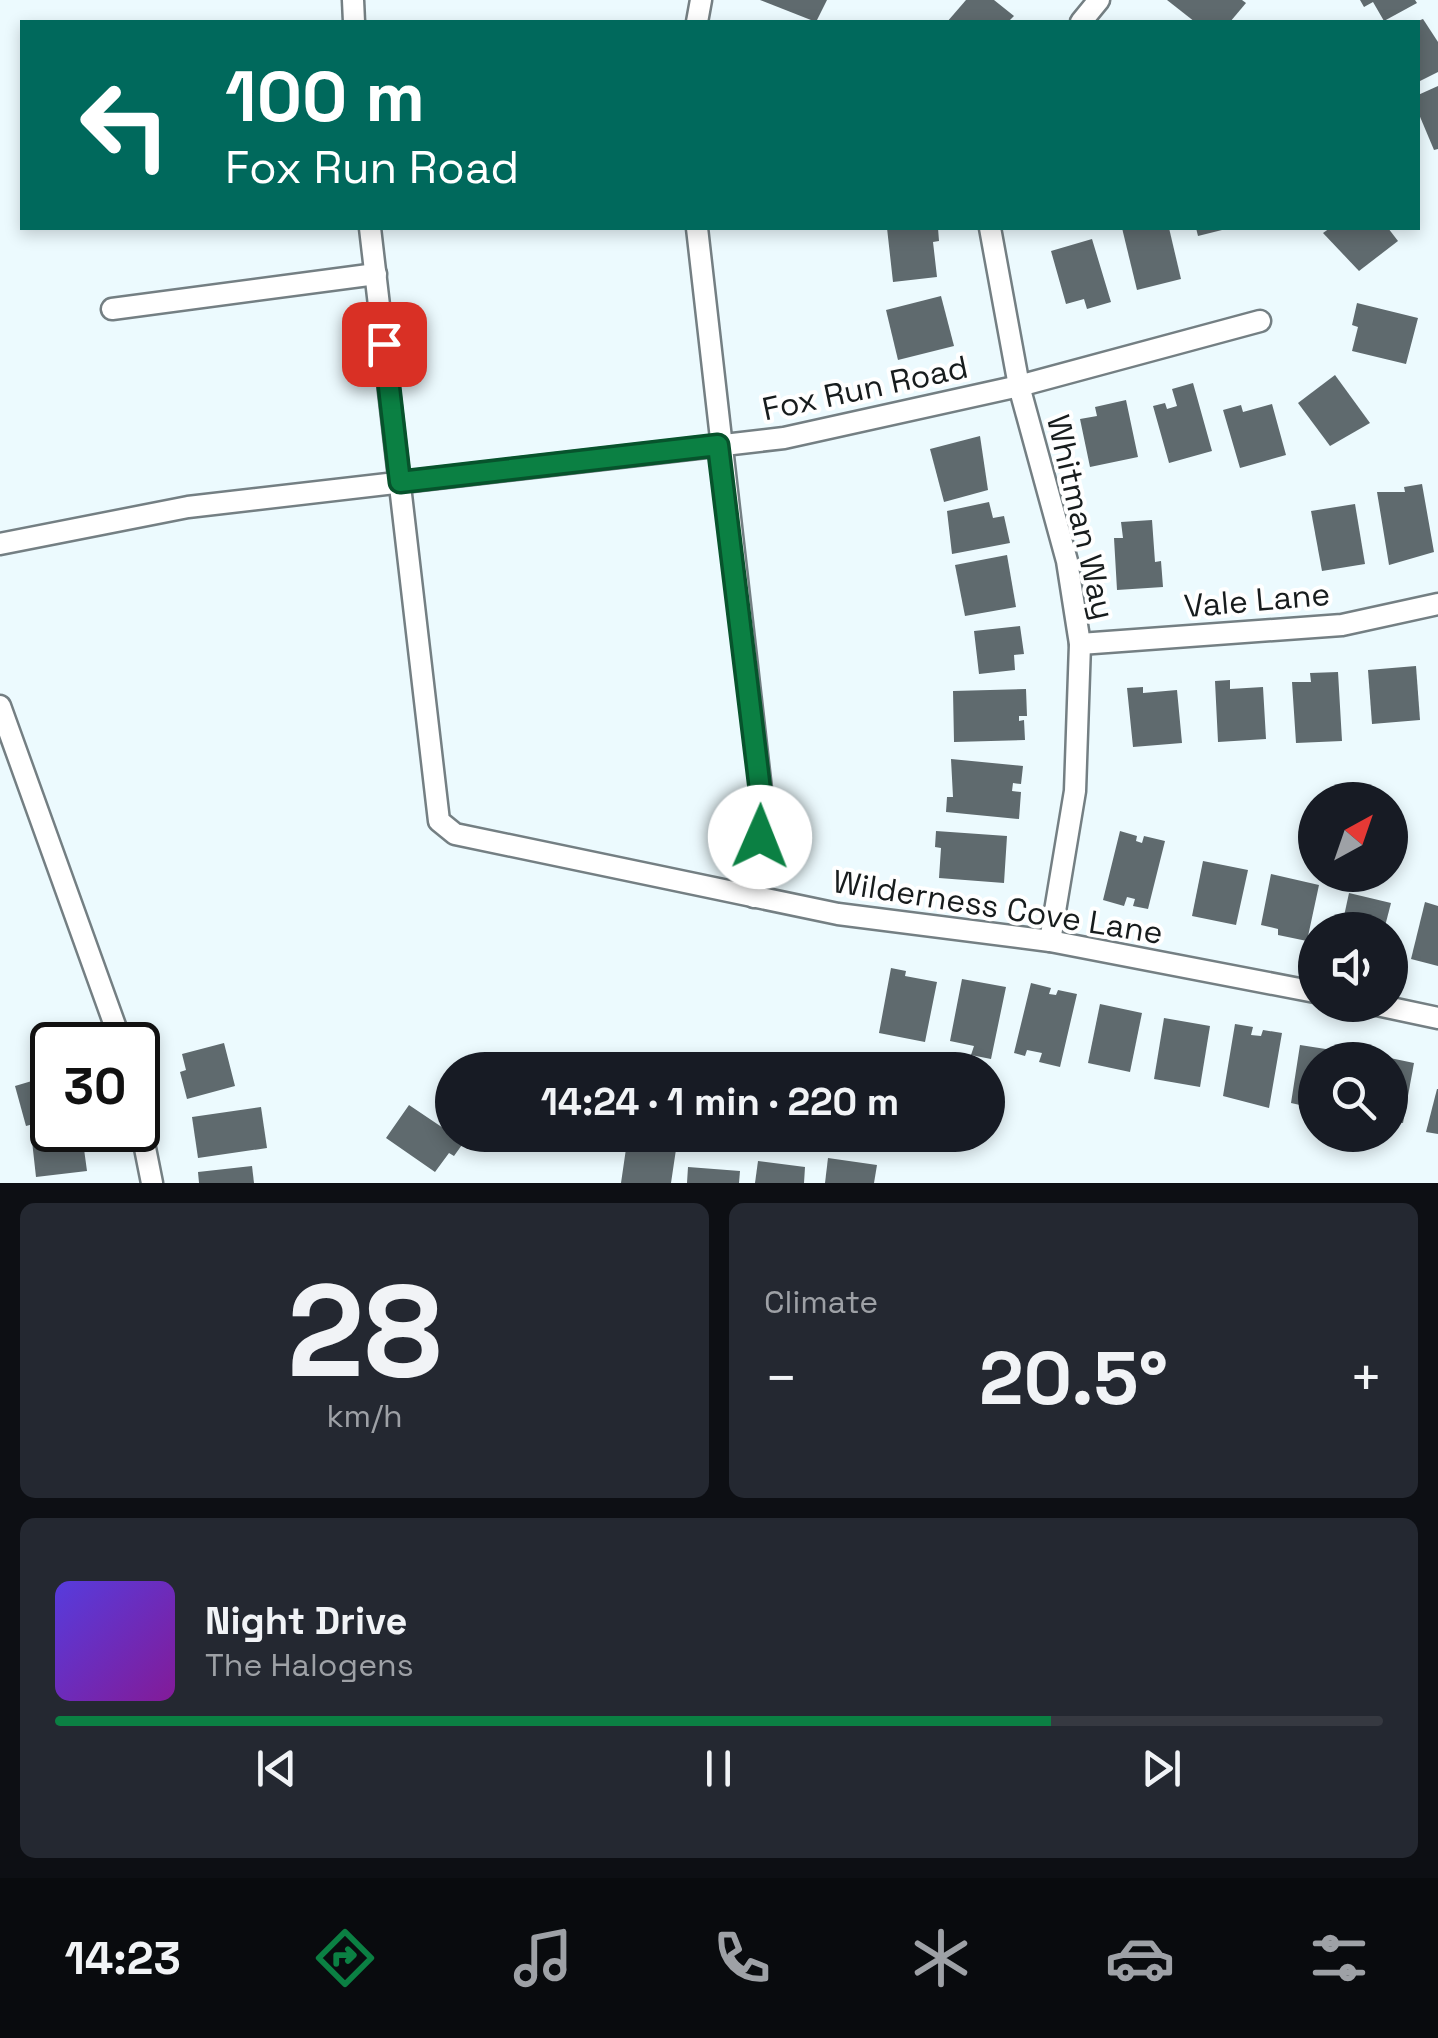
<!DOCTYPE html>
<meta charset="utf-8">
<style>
:root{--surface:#171b24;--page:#242831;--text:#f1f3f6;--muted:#9ea1a6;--line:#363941;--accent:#0b8043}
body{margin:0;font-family:"Space Grotesk",sans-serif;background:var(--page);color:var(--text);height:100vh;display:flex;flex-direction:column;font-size:38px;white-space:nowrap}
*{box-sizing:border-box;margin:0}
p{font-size:32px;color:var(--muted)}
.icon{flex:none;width:55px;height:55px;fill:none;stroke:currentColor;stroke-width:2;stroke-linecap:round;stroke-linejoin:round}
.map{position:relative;height:1183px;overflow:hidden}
.side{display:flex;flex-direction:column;gap:20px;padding:20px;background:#0d0f14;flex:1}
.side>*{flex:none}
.guide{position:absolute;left:20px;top:20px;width:1400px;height:210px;border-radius:0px;box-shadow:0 5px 15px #0003;background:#00695c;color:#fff;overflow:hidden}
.needle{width:65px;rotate:40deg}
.tools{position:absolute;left:1298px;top:782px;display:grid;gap:20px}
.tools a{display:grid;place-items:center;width:110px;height:110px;border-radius:50%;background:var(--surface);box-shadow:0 5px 15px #0003;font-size:50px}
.speed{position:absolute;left:30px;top:1022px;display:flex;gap:20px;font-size:50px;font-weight:700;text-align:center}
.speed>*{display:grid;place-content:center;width:130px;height:130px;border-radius:50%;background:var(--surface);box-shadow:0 5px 15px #0003;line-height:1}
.speed .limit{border:5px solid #111;border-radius:15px;background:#fff;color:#111}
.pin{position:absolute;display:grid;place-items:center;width:85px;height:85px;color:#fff;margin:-42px;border-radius:20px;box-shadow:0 5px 15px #0006}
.me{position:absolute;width:110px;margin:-55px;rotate:1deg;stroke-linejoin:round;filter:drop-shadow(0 0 8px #0008)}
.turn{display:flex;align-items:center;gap:35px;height:210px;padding:0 40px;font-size:45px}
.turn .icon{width:130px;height:130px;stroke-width:2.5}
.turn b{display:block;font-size:70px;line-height:85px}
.big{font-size:75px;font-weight:600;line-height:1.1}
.side .widget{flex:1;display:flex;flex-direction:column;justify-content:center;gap:15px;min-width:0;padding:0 35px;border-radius:15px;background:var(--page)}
.side .dial{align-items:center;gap:0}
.dial b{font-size:130px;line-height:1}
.song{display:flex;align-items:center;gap:30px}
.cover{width:120px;height:120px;border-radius:15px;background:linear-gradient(135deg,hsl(250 70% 55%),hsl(290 70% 35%))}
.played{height:10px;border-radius:5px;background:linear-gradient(90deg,var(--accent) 75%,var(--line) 75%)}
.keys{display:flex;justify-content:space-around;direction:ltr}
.heat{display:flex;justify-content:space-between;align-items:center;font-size:55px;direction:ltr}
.side .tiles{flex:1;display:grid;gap:20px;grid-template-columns:1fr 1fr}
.widget:last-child{grid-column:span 2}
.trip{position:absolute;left:435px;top:1052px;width:570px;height:100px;border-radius:50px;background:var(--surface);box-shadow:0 5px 15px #0003;font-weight:600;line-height:100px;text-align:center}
.tabs{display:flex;height:160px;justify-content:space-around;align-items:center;background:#090b0e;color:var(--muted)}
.tabs .icon{width:70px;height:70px}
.tabs .current{color:var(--accent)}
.tabs b{font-size:45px;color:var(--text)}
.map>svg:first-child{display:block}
.building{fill:#5f6a6e}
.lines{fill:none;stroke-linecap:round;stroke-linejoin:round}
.minor-casing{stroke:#747f83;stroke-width:25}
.minor{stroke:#fff;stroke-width:20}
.route-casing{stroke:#07532c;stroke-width:25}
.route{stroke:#0b8043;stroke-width:18}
.labels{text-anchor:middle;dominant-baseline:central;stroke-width:8;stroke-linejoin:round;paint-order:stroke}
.street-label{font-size:32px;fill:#171c1d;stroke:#fff}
</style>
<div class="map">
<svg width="1438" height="1183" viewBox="0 0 1438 1183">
<rect width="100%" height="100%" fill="#ecfafe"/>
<!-- building -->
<g class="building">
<polygon points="760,0 827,0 816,22"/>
<polygon points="966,0 994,0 1014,16 1008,22 947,22"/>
<polygon points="1167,0 1242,0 1246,3 1230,22 1195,22"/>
<polygon points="1360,0 1415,0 1417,3 1384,21 1373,2 1364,7"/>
<polygon points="1423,19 1438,42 1438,72 1418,82 1418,21"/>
<polygon points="1438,86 1438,149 1434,150 1418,112 1418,95"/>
<polygon points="887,228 938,228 939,241 933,242 937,277 893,282"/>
<polygon points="1122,228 1169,228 1181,279 1137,290"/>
<polygon points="1196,228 1226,228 1226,229 1198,236"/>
<polygon points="1330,228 1388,228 1398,241 1359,271 1323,233"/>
<polygon points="1092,239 1111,302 1087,309 1084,299 1066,304 1051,251"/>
<polygon points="941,296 954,346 898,360 886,310"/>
<polygon points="1357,303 1418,318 1406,364 1352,351 1358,327 1352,325"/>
<polygon points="1335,375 1370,423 1330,446 1298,403"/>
<polygon points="1193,383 1212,451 1169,463 1153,406 1165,403 1167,409 1177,406 1172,389"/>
<polygon points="1126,400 1138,457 1090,467 1080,419 1097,416 1095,407"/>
<polygon points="1272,404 1286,455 1240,468 1223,410 1241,405 1243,412"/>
<polygon points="980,436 988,490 944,502 930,449"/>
<polygon points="1422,484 1434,552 1389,565 1377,492 1405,492 1404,487"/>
<polygon points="989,502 993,518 1004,516 1010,543 952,554 947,511"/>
<polygon points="1355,504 1365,564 1322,571 1311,511"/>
<polygon points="1152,520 1155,562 1161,561 1163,587 1117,590 1114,538 1123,538 1121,522"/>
<polygon points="1007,555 1016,607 965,616 955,565"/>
<polygon points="1020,626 1024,654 1014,655 1015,670 979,674 974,631"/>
<polygon points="1416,666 1420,720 1372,724 1368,670"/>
<polygon points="1338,672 1342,741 1296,743 1292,682 1311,682 1310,673"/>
<polygon points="1230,680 1230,689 1263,687 1266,739 1218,742 1215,681"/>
<polygon points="1143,687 1143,693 1177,690 1182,743 1133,747 1127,688"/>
<polygon points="1026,689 1027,716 1019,716 1019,721 1024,720 1025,740 954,742 953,691"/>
<polygon points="951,759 1023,766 1021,784 1013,783 1012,791 1021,792 1019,819 946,812 947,797 953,797"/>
<polygon points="936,831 1007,836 1004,883 939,878 941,848 935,847"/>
<polygon points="1120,831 1137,836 1136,841 1142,843 1144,836 1165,841 1148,909 1133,906 1135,899 1127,897 1124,906 1103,900"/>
<polygon points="1203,861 1248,870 1236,925 1192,916"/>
<polygon points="1271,874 1319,885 1307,941 1278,935 1278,929 1261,925"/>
<polygon points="1349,893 1391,903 1384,930 1341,930"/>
<polygon points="1425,902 1438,906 1438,966 1411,959"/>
<polygon points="891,968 906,971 905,976 937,982 925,1042 879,1033"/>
<polygon points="962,979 1006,987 991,1059 971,1055 974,1046 950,1041"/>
<polygon points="1031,983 1051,988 1049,994 1056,995 1058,990 1077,994 1060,1067 1039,1062 1042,1053 1027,1050 1025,1056 1014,1053"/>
<polygon points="1100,1004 1142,1013 1130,1072 1088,1063"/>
<polygon points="1164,1018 1210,1026 1200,1087 1154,1079"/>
<polygon points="1235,1024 1253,1027 1251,1035 1261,1036 1263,1030 1282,1033 1269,1108 1223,1096"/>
<polygon points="224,1043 235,1086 187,1099 180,1072 186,1070 182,1054"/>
<polygon points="1300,1045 1345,1052 1344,1060 1315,1060 1315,1107 1301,1099 1300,1105 1291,1103"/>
<polygon points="1390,1058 1414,1063 1403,1123 1390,1121"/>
<polygon points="52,1075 52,1119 26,1126 15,1086"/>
<polygon points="1437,1089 1438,1089 1438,1134 1426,1132"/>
<polygon points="409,1105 464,1142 454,1156 449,1153 435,1172 386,1138"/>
<polygon points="261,1107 267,1148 198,1158 192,1117"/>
<polygon points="52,1130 97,1130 99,1147 84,1149 87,1171 36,1177 31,1132"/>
<polygon points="559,1135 584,1135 582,1143 559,1139"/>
<polygon points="628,1135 658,1141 658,1135 678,1136 671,1183 621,1183"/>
<polygon points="828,1158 877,1165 874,1183 825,1183"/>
<polygon points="758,1161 805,1167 804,1183 755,1183"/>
<polygon points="252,1166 254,1183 199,1183 198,1172"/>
<polygon points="688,1167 740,1171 739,1183 687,1183"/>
</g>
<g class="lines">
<defs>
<g id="minor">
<polyline points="353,0 354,22"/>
<polyline points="697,22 701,0"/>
<polyline points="1081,22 1099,0"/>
<polyline points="370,228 439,821 455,834 838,914 1050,941 1315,992"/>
<polyline points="697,228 763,807 754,897"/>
<polyline points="990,228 1019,386 1067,561 1080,644 1075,791 1050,941"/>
<polyline points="112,309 376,274"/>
<polyline points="0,544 188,507 784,438 1019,386 1260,321"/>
<polyline points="1080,644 1342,625 1438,604"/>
<polyline points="0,706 122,1045"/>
<polyline points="1377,1005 1438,1018"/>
<polyline points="138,1113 152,1183"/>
</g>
</defs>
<!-- minor casing -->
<use href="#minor" class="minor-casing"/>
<!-- minor -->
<use href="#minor" class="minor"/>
</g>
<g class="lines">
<defs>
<polyline id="route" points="384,344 400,482 718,445 762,806 760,837"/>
</defs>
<!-- route casing -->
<use href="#route" class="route-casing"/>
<!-- route -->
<use href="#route" class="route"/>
</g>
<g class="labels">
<!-- street labels -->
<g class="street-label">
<text transform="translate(865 388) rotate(-12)">Fox Run Road</text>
<text transform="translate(1081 517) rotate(77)">Whitman Way</text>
<text transform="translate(1257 600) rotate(-5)">Vale Lane</text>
<text transform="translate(998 907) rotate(9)">Wilderness Cove Lane</text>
</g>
</g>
</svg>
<div class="tools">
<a><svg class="needle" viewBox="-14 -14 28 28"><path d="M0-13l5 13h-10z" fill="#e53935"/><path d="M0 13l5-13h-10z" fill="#9ea1a6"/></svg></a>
<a><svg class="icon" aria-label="sound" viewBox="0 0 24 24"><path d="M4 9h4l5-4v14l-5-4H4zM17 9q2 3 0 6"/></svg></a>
<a><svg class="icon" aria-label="search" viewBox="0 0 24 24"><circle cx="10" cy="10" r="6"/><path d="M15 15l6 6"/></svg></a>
</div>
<div class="speed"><div class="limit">30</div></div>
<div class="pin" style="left:384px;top:344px;background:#d93025"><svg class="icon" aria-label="arrive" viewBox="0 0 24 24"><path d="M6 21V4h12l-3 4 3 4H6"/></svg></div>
<svg class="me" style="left:760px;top:837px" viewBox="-20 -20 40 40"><circle r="19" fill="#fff"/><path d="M0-13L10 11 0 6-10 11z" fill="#0b8043"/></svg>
<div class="trip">14:24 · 1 min · 220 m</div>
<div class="guide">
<div class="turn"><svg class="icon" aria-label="left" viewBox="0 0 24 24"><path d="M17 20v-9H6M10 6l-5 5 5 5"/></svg><div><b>100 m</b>Fox Run Road</div></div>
</div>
</div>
<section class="side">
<div class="tiles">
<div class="widget dial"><b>28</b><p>km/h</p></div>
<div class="widget"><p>Climate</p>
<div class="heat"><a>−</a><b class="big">20.5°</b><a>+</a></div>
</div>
<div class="widget">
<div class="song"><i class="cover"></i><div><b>Night Drive</b><p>The Halogens</p></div></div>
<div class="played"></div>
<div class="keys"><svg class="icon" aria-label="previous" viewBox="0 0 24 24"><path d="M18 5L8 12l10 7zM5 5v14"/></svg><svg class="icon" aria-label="pause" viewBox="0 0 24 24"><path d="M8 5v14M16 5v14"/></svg><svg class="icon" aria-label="next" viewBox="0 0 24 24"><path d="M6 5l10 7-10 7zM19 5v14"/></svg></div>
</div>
</div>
</section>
<nav class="tabs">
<b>14:23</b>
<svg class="icon current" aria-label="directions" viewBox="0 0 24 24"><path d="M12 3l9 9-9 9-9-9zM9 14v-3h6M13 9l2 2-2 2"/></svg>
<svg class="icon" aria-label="music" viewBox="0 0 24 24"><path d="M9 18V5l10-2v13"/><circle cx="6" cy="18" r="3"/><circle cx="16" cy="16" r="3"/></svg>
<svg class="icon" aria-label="phone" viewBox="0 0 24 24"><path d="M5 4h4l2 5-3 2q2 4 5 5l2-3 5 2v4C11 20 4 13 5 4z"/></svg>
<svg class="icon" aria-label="climate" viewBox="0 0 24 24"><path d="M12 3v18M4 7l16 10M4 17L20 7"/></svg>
<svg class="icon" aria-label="car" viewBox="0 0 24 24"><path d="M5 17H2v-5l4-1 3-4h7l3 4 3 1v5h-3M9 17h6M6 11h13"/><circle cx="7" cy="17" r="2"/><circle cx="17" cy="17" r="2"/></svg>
<svg class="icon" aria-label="filters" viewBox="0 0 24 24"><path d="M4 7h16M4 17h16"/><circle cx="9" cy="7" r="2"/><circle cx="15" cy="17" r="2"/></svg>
</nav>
